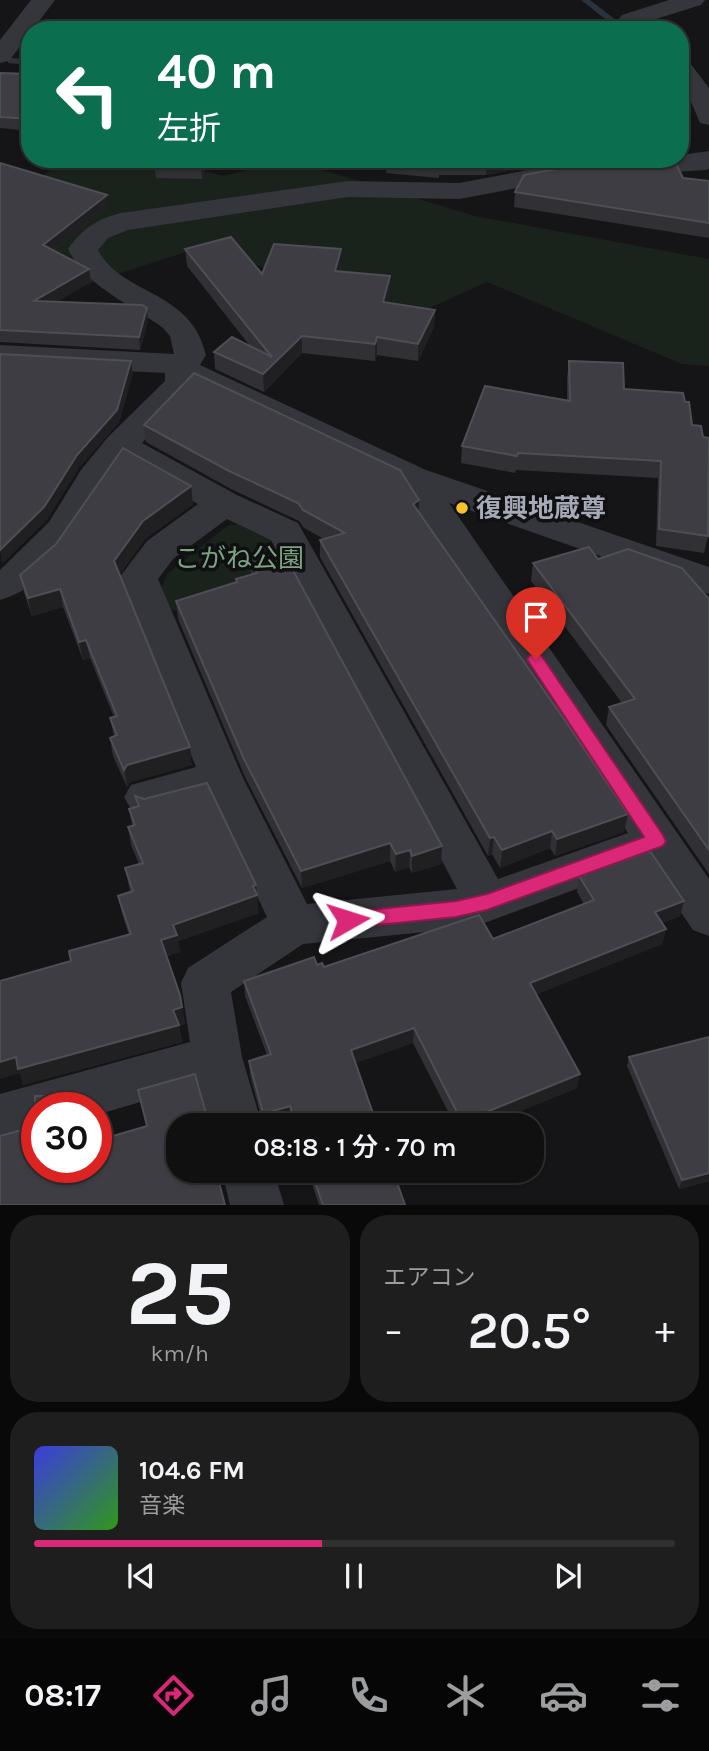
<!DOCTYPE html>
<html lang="ja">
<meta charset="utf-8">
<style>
:root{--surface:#101011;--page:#1e1e1f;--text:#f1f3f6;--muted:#9c9d9f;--line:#303031;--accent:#db2777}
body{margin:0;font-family:Karla,"Noto Sans JP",sans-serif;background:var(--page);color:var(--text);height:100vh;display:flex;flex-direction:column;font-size:26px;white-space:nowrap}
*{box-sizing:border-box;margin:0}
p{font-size:23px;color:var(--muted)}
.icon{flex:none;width:38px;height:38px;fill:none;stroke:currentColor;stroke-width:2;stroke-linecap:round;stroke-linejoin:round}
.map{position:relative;height:1205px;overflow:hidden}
.side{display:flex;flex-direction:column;gap:10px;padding:10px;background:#090909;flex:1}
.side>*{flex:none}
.hud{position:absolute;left:21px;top:21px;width:668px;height:147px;border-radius:28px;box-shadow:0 2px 5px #0004,0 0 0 2px var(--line);background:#0b6e4f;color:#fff;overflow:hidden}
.speed{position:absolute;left:21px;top:1092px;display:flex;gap:14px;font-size:35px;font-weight:700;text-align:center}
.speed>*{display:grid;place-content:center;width:91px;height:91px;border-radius:50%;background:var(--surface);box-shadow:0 2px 5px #0004,0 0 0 2px var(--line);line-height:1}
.speed .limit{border:10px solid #d22;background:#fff;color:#111}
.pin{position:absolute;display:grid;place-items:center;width:60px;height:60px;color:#fff;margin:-72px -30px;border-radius:50% 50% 50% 0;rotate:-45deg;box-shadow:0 0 7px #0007}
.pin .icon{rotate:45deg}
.me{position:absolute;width:77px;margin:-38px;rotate:84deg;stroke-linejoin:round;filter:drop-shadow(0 0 5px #0008)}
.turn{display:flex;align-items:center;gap:24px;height:147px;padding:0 21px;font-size:32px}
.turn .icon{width:91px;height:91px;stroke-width:2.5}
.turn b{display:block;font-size:49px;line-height:60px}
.big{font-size:52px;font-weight:600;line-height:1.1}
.side .card{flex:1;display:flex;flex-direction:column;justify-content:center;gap:10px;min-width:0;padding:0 24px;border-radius:28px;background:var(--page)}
.side .dial{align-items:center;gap:0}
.dial b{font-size:91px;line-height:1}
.song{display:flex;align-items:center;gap:21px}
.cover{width:84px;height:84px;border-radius:10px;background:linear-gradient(135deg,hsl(240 70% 55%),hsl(110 70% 35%))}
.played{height:7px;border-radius:4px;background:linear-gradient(90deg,var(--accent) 45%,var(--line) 45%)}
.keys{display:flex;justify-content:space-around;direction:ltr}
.heat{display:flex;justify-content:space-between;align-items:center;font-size:38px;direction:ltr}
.side .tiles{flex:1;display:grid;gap:10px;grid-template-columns:1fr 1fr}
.card:last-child{grid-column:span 2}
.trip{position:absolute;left:166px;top:1113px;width:378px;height:70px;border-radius:28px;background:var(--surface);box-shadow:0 2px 5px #0004,0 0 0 2px var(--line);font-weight:600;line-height:70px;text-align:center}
.dock{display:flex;height:112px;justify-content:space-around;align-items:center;background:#060607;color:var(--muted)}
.dock .icon{width:49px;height:49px}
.dock .on{color:var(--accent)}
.dock b{font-size:32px;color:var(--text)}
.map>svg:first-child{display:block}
.green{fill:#1a221c}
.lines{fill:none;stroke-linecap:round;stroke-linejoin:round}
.stream{fill:#2a323b;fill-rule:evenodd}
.minor{fill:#35363c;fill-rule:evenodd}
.wall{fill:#313035}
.shaded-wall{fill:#202023}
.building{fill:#3d3d43;stroke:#4e4e55;stroke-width:2}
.route{fill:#db2777;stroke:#8e194d;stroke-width:2}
.poi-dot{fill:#fac229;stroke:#101012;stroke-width:2.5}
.labels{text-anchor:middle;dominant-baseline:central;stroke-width:7;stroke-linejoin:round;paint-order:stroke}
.poi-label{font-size:26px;font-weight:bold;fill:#a6aab7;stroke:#101012;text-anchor:start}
.park-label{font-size:26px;fill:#7ca381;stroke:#101012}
</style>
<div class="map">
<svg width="709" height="1205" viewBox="0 0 709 1205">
<rect width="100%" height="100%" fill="#151517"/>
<!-- green -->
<g class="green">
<polygon points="65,159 160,159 224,176 286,159 475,216 709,259 709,366 682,364 487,282 405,319 204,246 78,287 11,200"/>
<polygon points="244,524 272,539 294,577 172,611 161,589 167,574 228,525"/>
</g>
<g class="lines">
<!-- stream -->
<g class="stream">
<polygon points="581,0 590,0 629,30 619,30"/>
<polygon points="11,58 30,59 30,65 8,63 8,59"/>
<polygon points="681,100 686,103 688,120 681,120"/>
</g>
<!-- minor -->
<g class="minor">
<polygon points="31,0 55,0 9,61 0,63 0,40"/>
<polygon points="669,0 705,0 701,5 630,27 622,25 618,20 622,15"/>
<polygon points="681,61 690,63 709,88 709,125 700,123 689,97 681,85"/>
<path d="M709 151V169L705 170 565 179 459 199 348 197 128 230 108 238 98 250C122 296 191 289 206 355L200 365 426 470 709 567V594L449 503 709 879V936L693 930 647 863 487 922 456 929 303 944 231 992 242 1057 262 1125H210L199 1085 96 1115V1108H37V1132L0 1142V1094L190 1042 181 983 188 968 267 917 210 798 146 814 131 809 124 797 131 785 196 767 119 578 147 541 198 504 125 462C87 509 63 582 0 600V570L49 522 81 470 108 437 165 381V373L0 365V345L174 354 170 336 163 328C130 303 87 288 68 249 82 229 97 219 121 213L348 181 459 183 565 163 681 159V155ZM195 387 402 486 628 833 498 879 298 523 237 495 142 443ZM227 519 271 540 457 889 307 904 243 778 158 579 173 559Z"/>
<polygon points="222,1171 274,1171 284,1205 230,1205"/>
</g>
</g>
<!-- wall -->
<g class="wall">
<polygon points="0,73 30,74 30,131 0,128"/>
<polygon points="209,159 202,179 156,178 154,161"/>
<polygon points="249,159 516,159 515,170 486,175 439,175 439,178 386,173 387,168 301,163 287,165 285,162"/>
<polygon points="536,159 597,159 565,160 536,166"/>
<polygon points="0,163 108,207 53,251 89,269 91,282 56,302 148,321 140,350 0,342"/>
<polygon points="683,178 709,181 709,238 514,207 515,192"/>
<polygon points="185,249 262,274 341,266 340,272 390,293 387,303 435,310 434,327 418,361 377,355 375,361 302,353 264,392 215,369 214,352 250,346 187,266"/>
<polygon points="569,361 624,389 685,402 692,425 703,437 709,438 709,532 704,553 656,546 658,478 516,470 515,473 461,463 462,446 567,401 567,378"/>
<polygon points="144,425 419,512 624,832 555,856 550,848 500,868 492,854 488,856 320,557 320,540 324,539 304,528 299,521 231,489 146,442"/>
<polygon points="191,486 193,504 145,539 119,575 192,765 130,782 127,787 113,756 110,738 114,737 110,718 114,717 90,658 83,660 63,607 32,616 24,593 20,575"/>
<polygon points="250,559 442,846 441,864 412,873 409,867 395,872 390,861 302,888 245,777 178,619 176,601 236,582 236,579 251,575"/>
<polygon points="598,559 709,599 709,874 606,725 609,707 622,703 531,581 533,563"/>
<polygon points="135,796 259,913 178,941 180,952 167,956 180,995 185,1024 179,1026 182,1042 23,1085 20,1073 71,961 129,935 122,914 118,896 130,892 125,868 139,864 131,845 128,827 132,826 129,809 137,807"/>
<polygon points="579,876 684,901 680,916 662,923 666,929 662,944 536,994 577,1088 486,1125 455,1125 413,1043 355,1063 377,1125 293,1125 291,1120 273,1125 178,1125 37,1167 206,1113 260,1113 250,1075 249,1061 267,1055 245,996 244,981 317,965 324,967 493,939 584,904 577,892"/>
<polygon points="629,1057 709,1181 679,1189 627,1066"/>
<polygon points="308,1171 393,1171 405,1205 319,1205"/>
</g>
<!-- shaded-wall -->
<g class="shaded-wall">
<polygon points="202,159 209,159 202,179 201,163"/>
<polygon points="287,159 301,159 301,163 287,165"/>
<polygon points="491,159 516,159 515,170 486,175 487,160"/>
<polygon points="536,159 565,159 565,160 536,166"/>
<polygon points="107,195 108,207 45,257 43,245"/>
<polygon points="341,249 341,266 336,288 335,271"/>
<polygon points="89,269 91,282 36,314 34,301"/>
<polygon points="390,276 390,293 383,319 383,302"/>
<polygon points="147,308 148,321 140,350 139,337"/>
<polygon points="435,310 434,327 418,361 418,344"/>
<polygon points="302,336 302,353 264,392 263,374"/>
<polygon points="377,337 377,355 375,361 375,344"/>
<polygon points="131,361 133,374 119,423 79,468 47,520 2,564 0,550"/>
<polygon points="191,486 193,504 145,539 117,579 114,561 143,521"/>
<polygon points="419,500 419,518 413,504"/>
<polygon points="60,589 63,607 32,616 28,598"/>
<polygon points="86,640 90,658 83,660 79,642"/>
<polygon points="190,747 192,765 130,782 127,787 124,770 127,765"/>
<polygon points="628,814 624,832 555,856 557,839"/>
<polygon points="552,831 550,848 500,868 502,850"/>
<polygon points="494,837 492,854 488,856 490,838"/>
<polygon points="390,843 390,861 302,888 301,871"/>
<polygon points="442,846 441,864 412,873 412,856"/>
<polygon points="410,850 409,867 395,872 396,854"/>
<polygon points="256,885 259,913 178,941 180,952 164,957 161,940 173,925"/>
<polygon points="684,901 680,916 651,927 655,912"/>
<polygon points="666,929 662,944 528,998 530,983"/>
<polygon points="182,1007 185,1024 179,1026 182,1042 23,1085 20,1073 0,1079 0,1062"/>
<polygon points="414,1028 413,1043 351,1065 351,1050"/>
<polygon points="580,1074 577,1088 486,1125 461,1125 462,1122"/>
<polygon points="290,1106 291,1120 273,1125 226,1125"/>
<polygon points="709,1173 709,1181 679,1189 682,1180"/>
</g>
<!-- building -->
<g class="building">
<polygon points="0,73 30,74 30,119 0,117"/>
<polygon points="155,159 202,159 201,163 154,161"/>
<polygon points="407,159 491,159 440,160 439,162"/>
<polygon points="674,160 683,178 709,181 709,223 515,192 524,175 567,167"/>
<polygon points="0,163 107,195 43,245 89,269 34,301 142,305 147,308 139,337 0,330"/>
<polygon points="231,237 262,274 274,244 341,249 335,271 390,276 383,302 435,310 418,344 377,337 375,344 302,336 263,374 214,352 232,337 272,357 185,249"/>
<polygon points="0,354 131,361 117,410 77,455 44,507 0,550"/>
<polygon points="569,361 623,363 624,389 683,393 685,402 689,402 692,425 701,426 703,437 709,438 708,536 659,529 661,461 518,453 517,456 462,446 485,386 570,401"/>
<polygon points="194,373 400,470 419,500 413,504 566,722 628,814 557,839 552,831 502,850 494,837 490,838 320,540 345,533 303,510 298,503 229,471 144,425"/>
<polygon points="123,448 191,486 143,521 114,561 190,747 127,765 124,770 110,738 117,735 110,718 117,716 86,640 79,642 60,589 28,598 20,575 56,544"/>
<polygon points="589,547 598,559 628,549 682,568 709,599 709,850 609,707 635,699 533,563"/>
<polygon points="282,550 442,846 412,856 410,850 396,854 390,843 301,871 244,759 176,601 237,582 236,579 257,573 250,559"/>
<polygon points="207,783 256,885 253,886 257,895 173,925 177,935 161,940 180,995 182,1007 173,1010 179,1025 18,1069 16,1057 0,1062 0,981 71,961 69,951 131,934 118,896 133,891 125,868 143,863 128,827 135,825 129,809 139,806 135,796 144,799"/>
<polygon points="650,851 684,901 655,912 666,929 530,983 580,1074 462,1122 414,1028 351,1050 377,1125 296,1125 290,1106 226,1125 178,1125 178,1171 216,1171 225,1205 0,1205 0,1136 29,1128 28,1122 35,1118 35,1096 57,1096 61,1108 37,1108 37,1167 96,1167 96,1141 147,1126 138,1090 195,1074 206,1113 263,1113 249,1061 271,1054 244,981 314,957 317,965 322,963 324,967 479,915 493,939 594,900 579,876"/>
<polygon points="709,1037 709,1173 682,1180 629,1057"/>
<polygon points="311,1171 393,1171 405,1205 323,1205"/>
</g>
<!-- route -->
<polygon class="route" points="536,653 541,655 663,835 666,841 663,846 487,910 456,917 348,928 341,926 338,920 341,914 348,912 456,901 487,894 644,837 530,664 527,659 530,655"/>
<!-- markers -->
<circle class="poi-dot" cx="462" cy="508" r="7"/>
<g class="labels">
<!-- poi labels -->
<g class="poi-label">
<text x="476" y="508">復興地蔵尊</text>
</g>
<!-- park labels -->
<g class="park-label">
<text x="239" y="558">こがね公園</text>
</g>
</g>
</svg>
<div class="speed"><div class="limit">30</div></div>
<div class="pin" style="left:536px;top:659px;background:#d93025"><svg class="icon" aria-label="arrive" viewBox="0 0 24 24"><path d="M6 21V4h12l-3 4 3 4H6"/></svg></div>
<svg class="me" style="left:348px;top:920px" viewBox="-20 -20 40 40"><path d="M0-17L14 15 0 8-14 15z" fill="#db2777" stroke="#fff" stroke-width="4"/></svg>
<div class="trip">08:18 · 1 分 · 70 m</div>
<div class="hud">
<div class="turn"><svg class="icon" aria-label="left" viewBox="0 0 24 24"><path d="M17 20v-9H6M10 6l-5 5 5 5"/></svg><div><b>40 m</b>左折</div></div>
</div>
</div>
<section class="side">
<div class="tiles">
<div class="card dial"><b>25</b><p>km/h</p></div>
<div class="card"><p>エアコン</p>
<div class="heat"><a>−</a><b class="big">20.5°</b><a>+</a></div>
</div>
<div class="card">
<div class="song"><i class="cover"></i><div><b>104.6 FM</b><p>音楽</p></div></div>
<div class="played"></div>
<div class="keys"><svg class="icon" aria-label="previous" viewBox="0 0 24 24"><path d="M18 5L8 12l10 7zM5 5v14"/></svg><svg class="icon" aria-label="pause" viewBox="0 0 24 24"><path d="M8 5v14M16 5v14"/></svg><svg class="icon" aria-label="next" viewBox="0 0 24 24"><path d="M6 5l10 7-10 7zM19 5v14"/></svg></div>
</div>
</div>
</section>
<nav class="dock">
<b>08:17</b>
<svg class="icon on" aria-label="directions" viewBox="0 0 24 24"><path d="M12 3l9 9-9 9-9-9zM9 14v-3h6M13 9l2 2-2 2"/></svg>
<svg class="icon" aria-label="music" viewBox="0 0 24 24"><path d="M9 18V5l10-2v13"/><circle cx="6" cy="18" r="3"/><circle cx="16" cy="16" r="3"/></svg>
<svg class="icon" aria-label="phone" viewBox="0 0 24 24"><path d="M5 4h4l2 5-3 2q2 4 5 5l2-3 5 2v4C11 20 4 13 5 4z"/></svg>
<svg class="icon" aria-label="climate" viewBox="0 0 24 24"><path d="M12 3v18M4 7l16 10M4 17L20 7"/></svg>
<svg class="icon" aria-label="car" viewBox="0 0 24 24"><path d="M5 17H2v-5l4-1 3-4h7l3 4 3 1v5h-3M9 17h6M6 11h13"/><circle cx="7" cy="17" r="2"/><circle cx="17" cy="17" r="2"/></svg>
<svg class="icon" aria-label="filters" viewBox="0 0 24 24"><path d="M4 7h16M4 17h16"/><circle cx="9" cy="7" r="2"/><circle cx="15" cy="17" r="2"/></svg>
</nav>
